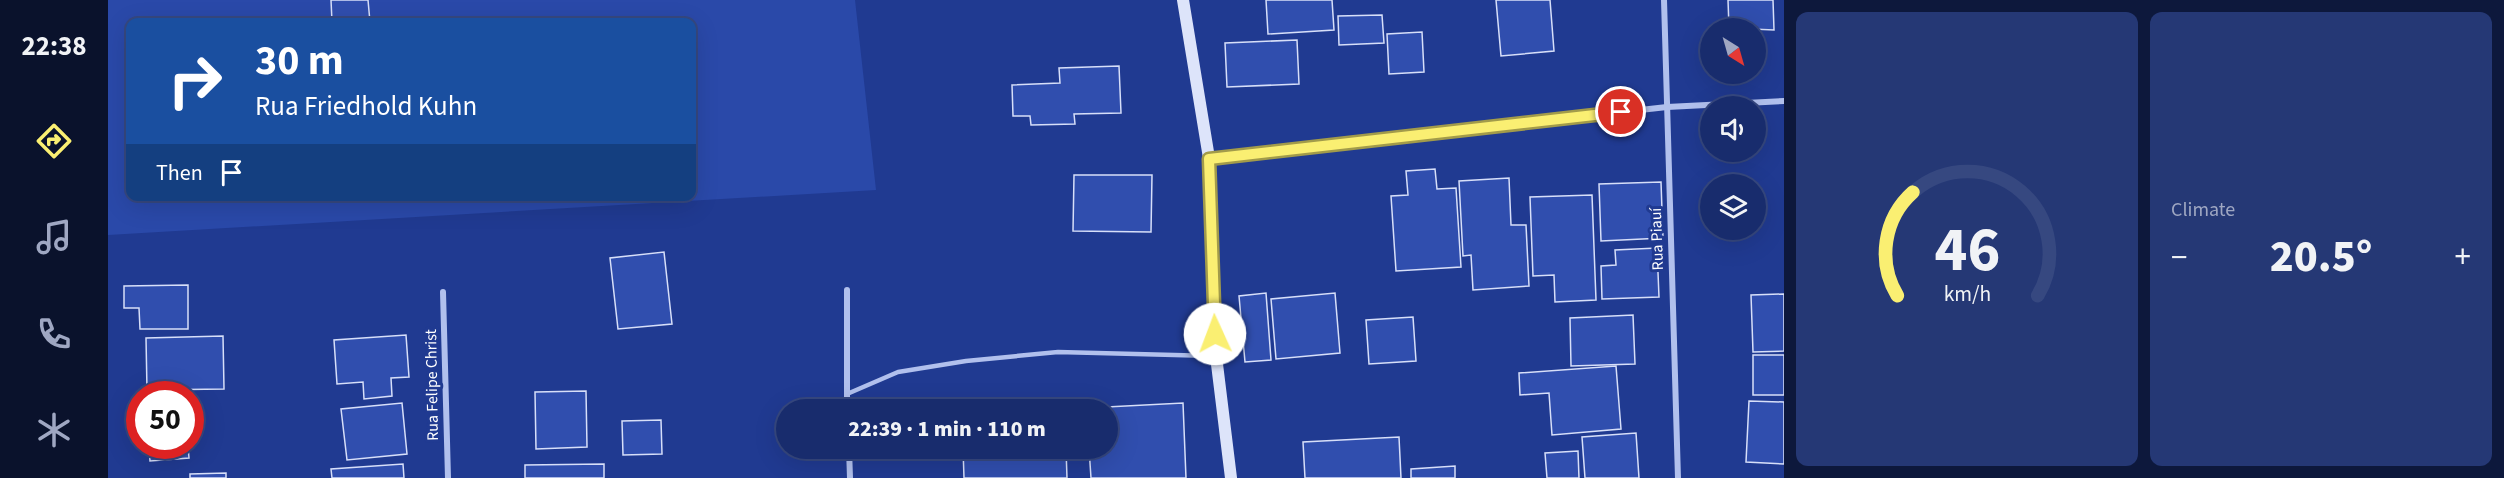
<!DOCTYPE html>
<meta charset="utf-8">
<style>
:root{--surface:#182c6d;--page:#253875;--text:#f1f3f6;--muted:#9fa7c2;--line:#364880;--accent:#faef72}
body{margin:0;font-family:"Source Sans 3",sans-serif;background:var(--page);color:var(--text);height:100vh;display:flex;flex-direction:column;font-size:22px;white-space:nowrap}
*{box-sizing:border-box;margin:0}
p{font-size:20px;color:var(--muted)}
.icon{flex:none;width:33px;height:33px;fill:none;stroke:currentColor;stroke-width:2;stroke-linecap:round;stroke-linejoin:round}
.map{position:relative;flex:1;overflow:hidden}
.drawer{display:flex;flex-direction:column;gap:12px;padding:12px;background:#0d183c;width:720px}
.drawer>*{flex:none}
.top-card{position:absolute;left:18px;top:18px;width:570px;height:183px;border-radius:12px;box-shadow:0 6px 24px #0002,0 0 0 2px var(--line);background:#1a4fa0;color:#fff;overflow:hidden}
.needle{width:39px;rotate:143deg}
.fabs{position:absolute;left:1592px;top:18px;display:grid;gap:12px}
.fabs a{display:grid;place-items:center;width:66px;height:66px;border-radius:50%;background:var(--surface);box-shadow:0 6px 24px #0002,0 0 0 2px var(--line);font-size:30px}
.speed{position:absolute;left:18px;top:381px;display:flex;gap:12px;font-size:30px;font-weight:700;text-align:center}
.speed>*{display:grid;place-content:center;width:78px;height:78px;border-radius:50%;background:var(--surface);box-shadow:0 6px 24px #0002,0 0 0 2px var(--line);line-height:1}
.speed .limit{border:9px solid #d22;background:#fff;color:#111}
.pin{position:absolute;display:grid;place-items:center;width:51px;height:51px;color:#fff;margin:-26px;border:3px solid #fff;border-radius:50%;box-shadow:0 2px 6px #0007}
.me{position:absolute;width:66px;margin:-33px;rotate:358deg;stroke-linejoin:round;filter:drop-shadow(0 0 4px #0008)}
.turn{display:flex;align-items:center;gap:21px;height:126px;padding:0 30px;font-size:27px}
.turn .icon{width:78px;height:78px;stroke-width:2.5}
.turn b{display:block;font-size:42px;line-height:51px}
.then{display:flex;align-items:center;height:57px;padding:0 30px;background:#0003;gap:12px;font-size:22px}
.big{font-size:45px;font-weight:800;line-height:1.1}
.drawer .tile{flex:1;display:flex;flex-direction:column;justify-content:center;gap:9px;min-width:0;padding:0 21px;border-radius:12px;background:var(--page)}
.drawer .dial{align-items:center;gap:0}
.dial svg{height:156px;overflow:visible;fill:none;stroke:var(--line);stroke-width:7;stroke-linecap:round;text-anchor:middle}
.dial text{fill:var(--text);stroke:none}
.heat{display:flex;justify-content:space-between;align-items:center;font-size:33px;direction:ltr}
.drawer .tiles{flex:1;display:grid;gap:12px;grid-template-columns:repeat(2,1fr)}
.trip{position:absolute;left:668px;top:399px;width:342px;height:60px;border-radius:30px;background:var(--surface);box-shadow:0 6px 24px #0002,0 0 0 2px var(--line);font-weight:800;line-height:60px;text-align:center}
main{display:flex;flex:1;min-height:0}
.tabs{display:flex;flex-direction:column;width:108px;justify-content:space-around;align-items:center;background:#0a122c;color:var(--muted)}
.tabs .icon{width:42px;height:42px}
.tabs .selected{color:var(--accent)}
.tabs b{font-size:27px;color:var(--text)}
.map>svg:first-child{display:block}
.green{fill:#2a49a9;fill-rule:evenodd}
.building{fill:#304eae;stroke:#d7dff9;stroke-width:1.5}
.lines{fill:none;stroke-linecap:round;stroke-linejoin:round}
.lane{stroke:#b1c0ed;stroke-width:4.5}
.street{stroke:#b1c0ed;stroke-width:6}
.secondary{stroke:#dde4fa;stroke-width:12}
.route-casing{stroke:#a29b4a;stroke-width:15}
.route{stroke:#faef72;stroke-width:10}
.labels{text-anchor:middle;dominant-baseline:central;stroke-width:6;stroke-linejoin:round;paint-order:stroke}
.street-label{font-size:16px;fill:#fff;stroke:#203a91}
</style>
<main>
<nav class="tabs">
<b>22:38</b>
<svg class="icon selected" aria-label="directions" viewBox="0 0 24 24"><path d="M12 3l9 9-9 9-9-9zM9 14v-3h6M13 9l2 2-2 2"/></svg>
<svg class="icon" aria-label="music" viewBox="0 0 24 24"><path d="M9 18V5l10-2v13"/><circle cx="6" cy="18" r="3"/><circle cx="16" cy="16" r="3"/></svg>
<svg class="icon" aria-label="phone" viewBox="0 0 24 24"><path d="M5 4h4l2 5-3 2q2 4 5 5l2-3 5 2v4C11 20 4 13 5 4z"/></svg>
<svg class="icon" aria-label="climate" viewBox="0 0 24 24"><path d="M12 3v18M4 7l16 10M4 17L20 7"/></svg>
</nav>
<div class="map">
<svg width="1676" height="478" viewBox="0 0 1676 478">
<rect width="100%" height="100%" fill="#203a91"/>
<!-- green -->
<path class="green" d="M0 0H747L768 190 0 235ZM22 22H584V196H22Z"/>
<!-- building -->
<g class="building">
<polygon points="223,0 260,0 262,22 224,22"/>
<polygon points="1158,0 1224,0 1226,30 1160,34"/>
<polygon points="1388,0 1442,0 1446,51 1393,56"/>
<polygon points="1620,0 1665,0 1666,30 1621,28"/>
<polygon points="1274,15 1276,43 1231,45 1230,16"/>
<polygon points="1314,32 1316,72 1281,74 1279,34"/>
<polygon points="1189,40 1191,84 1119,87 1117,43"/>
<polygon points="1011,66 1013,113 966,114 967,124 923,125 922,116 905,116 904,85 952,83 951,68"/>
<polygon points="1327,169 1329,189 1348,188 1353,267 1288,271 1283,196 1300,195 1298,171"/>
<polygon points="966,175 1044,175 1043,232 965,231"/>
<polygon points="1401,178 1403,225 1418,225 1421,286 1365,290 1363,255 1355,256 1351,181"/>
<polygon points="1553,182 1555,238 1493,241 1491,184"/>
<polygon points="1484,195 1488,300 1447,302 1446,275 1425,276 1422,197"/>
<polygon points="1549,248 1551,297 1494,299 1493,266 1508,265 1507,250"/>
<polygon points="556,252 564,324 510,329 502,258"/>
<polygon points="80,285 80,329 32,329 31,308 16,308 16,286"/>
<polygon points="1158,293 1163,360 1137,362 1131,296"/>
<polygon points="1227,293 1232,353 1168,359 1163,299"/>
<polygon points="1676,294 1676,351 1645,352 1643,295"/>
<polygon points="1525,315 1527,364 1463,366 1462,318"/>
<polygon points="1305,317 1308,361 1261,364 1258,320"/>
<polygon points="298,335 301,377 283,378 284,396 256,399 255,382 229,384 226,340"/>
<polygon points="115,336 116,389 39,390 38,338"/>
<rect x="1645" y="355" width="31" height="40"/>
<polygon points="1508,366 1513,429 1444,435 1441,393 1412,395 1411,373"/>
<polygon points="478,391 479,447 428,449 427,392"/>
<polygon points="1641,401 1676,402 1676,464 1638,462"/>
<polygon points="294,403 299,454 239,460 233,409"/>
<polygon points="1075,403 1078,478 983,478 981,448 999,448 999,410 979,408"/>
<polygon points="553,420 554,454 515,455 514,421"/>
<polygon points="1528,433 1531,478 1477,478 1474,437"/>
<polygon points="1291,437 1293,478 1197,478 1195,442"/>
<polygon points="41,446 80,446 81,458 42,461"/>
<polygon points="855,448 958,448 959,478 856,478"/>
<polygon points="1470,451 1471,478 1439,478 1437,453"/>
<polygon points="295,464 296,478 224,478 223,469"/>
<polygon points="496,464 496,478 417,478 417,465"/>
<polygon points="1347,466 1347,478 1303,478 1303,469"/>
<polygon points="118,473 118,478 82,478 82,474"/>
</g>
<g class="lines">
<!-- lane -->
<polyline class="lane" points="739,394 790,372 858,361 950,352 1105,356"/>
<!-- street -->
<g class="street">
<polyline points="1556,0 1570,478"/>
<polyline points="1101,158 1559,107 1676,101"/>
<polyline points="739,290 739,410"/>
<polyline points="335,292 340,478"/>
<polyline points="741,448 742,478"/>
</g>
<!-- secondary -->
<polyline class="secondary" points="1075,0 1101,158 1108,356 1123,478"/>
</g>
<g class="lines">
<defs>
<polyline id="route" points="1107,334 1101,159 1513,112"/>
</defs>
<!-- route casing -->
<use href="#route" class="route-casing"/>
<!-- route -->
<use href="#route" class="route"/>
</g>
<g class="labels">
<!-- street labels -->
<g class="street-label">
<text transform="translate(1549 239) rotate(-92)">Rua Piauí</text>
<text transform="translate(324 385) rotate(-91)">Rua Felipe Christ</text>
</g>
</g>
</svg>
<div class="fabs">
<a><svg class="needle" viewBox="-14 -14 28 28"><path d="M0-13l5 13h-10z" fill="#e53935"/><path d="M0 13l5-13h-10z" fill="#9fa7c2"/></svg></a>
<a><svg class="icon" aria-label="sound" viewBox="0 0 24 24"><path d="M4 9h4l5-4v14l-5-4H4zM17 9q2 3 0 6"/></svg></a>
<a><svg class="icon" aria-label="layers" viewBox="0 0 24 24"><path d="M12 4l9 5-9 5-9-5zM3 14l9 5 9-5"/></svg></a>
</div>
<div class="speed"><div class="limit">50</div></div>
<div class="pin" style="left:1513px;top:112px;background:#d93025"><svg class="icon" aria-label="arrive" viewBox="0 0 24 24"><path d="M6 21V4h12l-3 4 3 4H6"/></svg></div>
<svg class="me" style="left:1107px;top:334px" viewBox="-20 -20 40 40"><circle r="19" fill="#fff"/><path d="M0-13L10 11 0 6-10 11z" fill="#faef72"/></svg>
<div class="trip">22:39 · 1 min · 110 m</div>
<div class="top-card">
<div class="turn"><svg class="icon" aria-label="right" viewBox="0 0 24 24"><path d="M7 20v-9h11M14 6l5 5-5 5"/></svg><div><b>30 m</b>Rua Friedhold Kuhn</div></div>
<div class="then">Then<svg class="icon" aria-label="arrive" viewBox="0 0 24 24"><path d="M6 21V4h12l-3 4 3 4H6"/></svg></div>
</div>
</div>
<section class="drawer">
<div class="tiles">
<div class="tile dial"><svg viewBox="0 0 100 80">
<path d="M14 69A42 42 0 1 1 86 69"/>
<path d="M14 69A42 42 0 0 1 22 16" stroke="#faef72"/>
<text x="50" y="56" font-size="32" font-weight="700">46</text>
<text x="50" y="72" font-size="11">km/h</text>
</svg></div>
<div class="tile"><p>Climate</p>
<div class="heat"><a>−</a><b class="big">20.5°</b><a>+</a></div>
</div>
</div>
</section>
</main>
